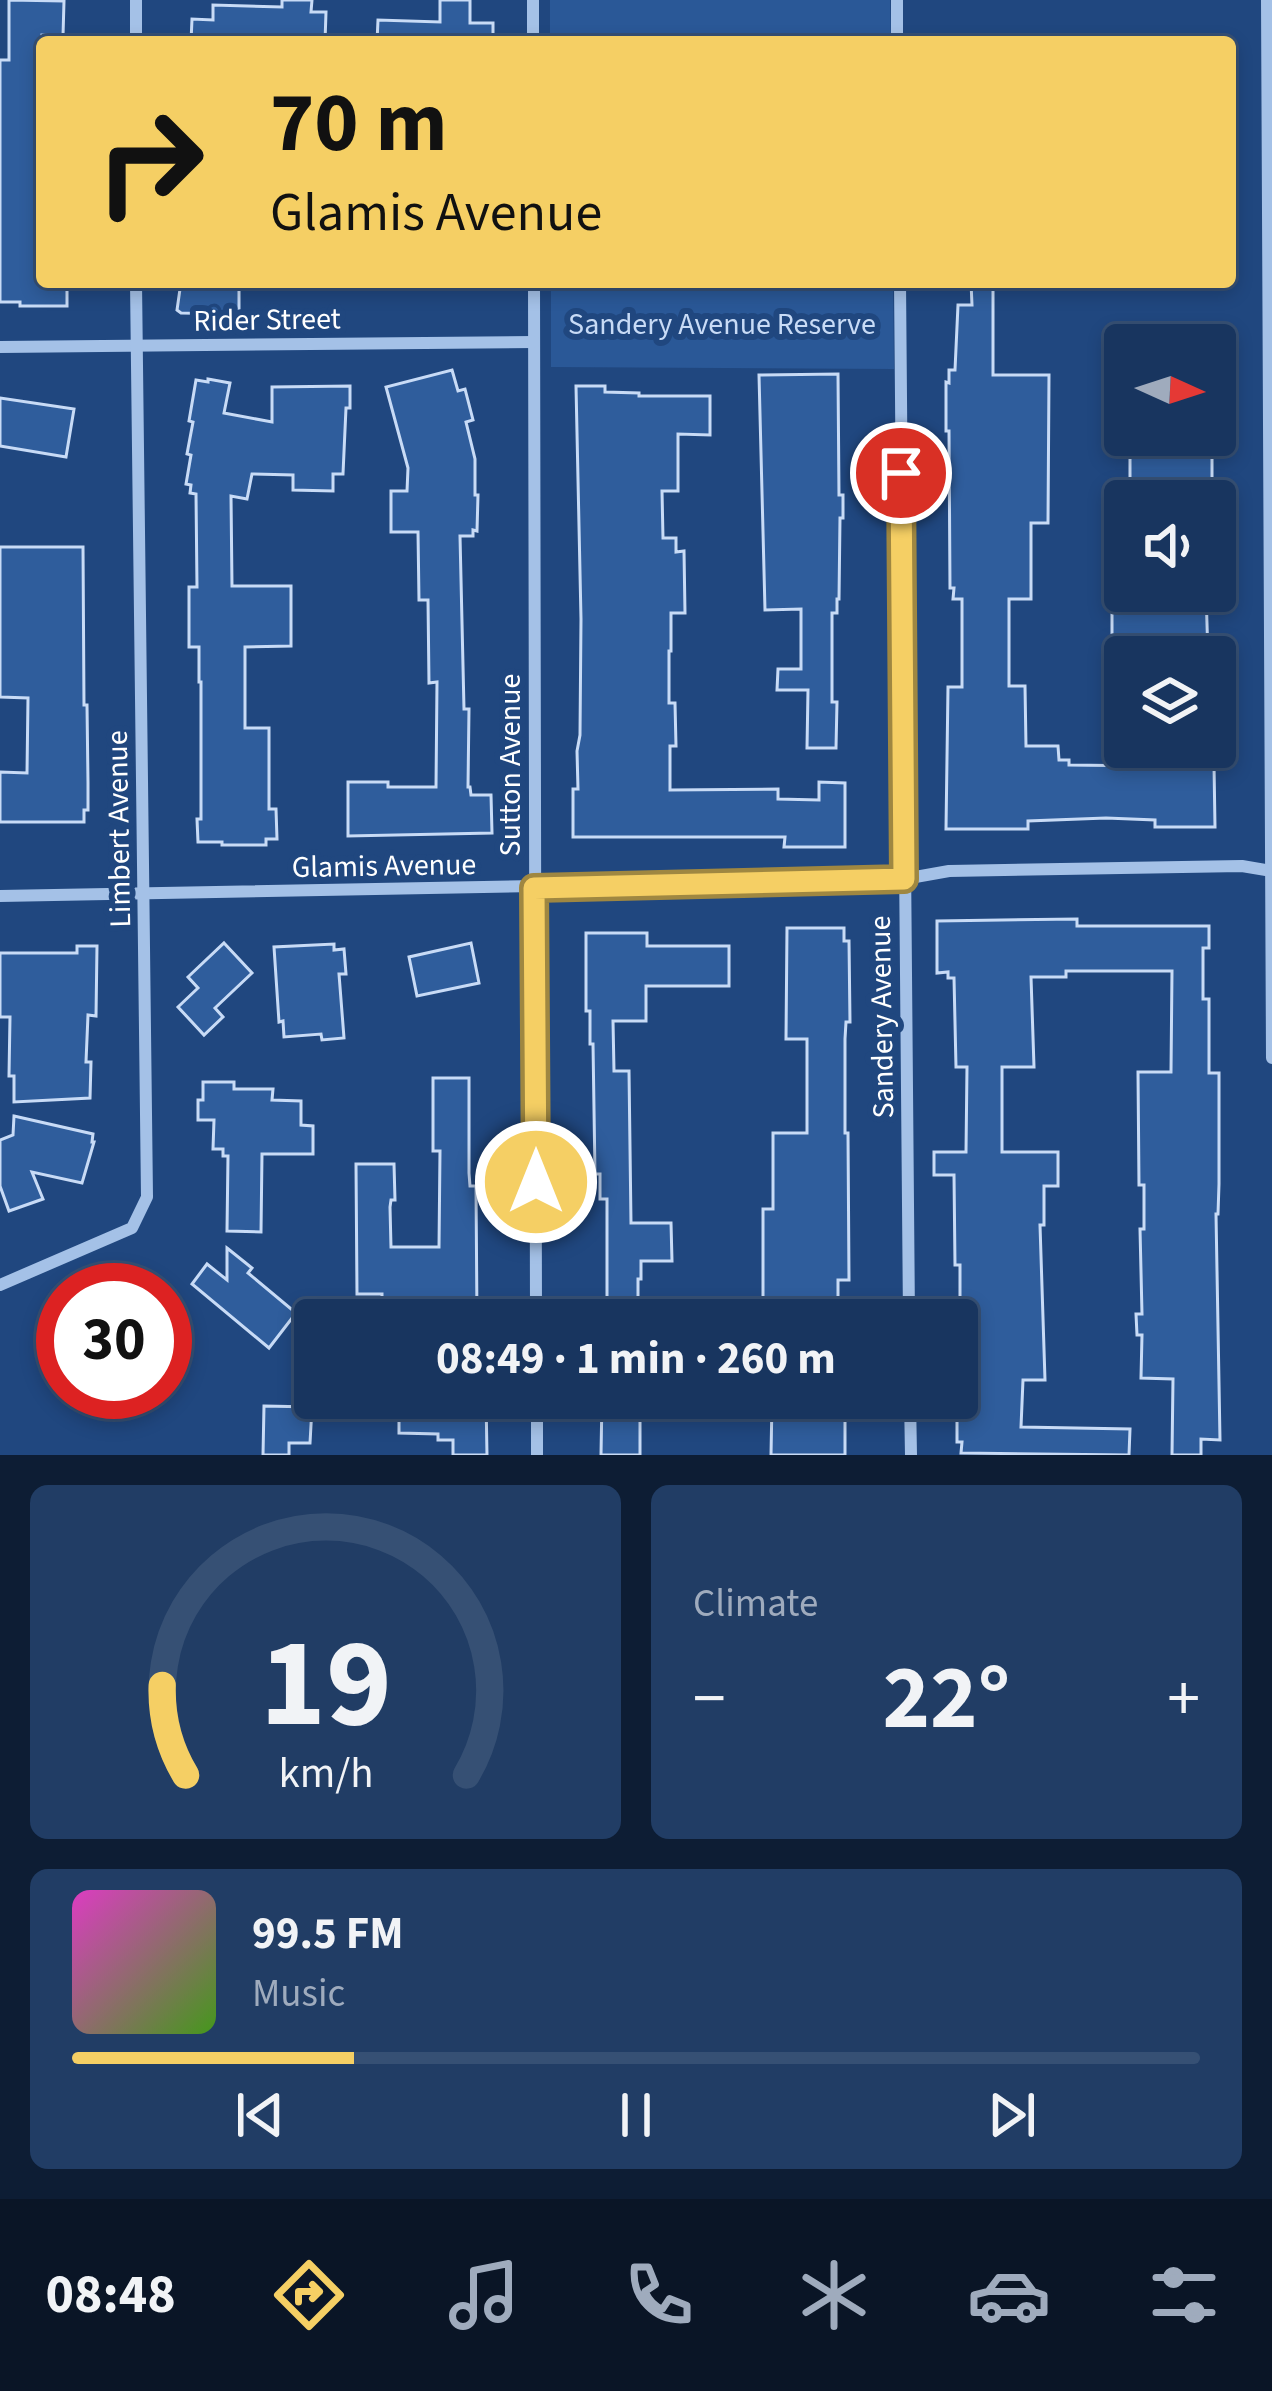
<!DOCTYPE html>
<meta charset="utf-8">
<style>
:root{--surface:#18355f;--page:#213d65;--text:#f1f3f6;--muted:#9fabbd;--line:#365074;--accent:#f5cf64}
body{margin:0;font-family:"Source Sans 3",sans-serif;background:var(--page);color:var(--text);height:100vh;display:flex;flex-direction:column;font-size:45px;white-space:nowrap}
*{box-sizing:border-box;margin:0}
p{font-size:39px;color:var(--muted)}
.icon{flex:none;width:66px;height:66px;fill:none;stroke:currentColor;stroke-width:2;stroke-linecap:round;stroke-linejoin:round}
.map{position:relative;height:1455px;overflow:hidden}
.side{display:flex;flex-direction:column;gap:30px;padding:30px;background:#0d1d34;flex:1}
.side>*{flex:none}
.top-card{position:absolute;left:36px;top:36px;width:1200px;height:252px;border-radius:12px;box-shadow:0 6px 18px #0003,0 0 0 3px var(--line);background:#f5cf64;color:#111;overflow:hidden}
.needle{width:78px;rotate:93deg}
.fabs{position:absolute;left:1104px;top:324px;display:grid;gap:24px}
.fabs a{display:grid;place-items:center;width:132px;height:132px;border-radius:12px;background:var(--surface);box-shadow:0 6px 18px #0003,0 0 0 3px var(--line);font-size:60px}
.speed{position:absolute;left:36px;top:1263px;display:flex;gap:24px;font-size:60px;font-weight:700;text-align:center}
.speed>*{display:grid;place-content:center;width:156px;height:156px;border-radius:50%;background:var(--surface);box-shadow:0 6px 18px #0003,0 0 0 3px var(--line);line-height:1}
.speed .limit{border:18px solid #d22;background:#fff;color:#111}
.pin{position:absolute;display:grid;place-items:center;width:102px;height:102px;color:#fff;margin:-51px;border:6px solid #fff;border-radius:50%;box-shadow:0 3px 12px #0007}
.me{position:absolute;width:132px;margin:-66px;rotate:0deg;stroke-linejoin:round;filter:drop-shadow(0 0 9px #0008)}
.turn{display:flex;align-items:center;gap:42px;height:252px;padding:0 36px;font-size:54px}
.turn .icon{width:156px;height:156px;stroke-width:2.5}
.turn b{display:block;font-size:84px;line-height:102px}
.big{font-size:90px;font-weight:700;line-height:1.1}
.side .tile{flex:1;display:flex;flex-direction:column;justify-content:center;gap:18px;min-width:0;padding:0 42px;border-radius:18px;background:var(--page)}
.side .dial{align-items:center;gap:0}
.dial svg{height:312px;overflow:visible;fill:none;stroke:var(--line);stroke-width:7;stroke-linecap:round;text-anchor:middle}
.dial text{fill:var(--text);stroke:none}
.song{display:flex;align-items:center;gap:36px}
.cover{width:144px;height:144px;border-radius:18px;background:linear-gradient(135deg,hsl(310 70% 55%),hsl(100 70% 35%))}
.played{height:12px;border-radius:6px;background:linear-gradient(90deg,var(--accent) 25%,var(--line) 25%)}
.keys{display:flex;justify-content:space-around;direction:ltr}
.heat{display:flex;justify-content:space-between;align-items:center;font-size:66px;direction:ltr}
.side .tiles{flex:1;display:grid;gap:30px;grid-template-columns:1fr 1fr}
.tile:last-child{grid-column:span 2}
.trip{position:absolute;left:294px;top:1299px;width:684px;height:120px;border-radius:12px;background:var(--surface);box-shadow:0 6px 18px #0003,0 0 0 3px var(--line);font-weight:700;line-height:120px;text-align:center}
.menu{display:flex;height:192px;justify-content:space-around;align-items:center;background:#0a1526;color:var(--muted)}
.menu .icon{width:84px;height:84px}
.menu .current{color:var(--accent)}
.menu b{font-size:54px;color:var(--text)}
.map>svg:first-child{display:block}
.green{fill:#2a5897}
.building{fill:#2f5d9c;stroke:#c8dbf6;stroke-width:3}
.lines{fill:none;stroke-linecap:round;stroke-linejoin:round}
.street{stroke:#a4c1e7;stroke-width:12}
.route-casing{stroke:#9f8741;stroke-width:30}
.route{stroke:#f5cf64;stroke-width:21}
.labels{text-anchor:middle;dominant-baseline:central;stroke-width:12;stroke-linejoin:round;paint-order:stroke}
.street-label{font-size:30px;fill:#fff;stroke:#20477f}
.park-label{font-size:30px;fill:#c8dbf6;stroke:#20477f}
</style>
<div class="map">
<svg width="1272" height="1455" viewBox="0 0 1272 1455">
<rect width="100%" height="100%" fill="#20477f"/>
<!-- green -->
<g class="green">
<polygon points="550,0 890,0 891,42 550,42"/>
<polygon points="551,282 893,282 894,369 551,367"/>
</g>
<!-- building -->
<g class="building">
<polygon points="9,0 64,1 63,36 42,35 42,282 67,282 67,306 20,306 20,302 0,302 0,60 9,60"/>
<polygon points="282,0 312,0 311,12 326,12 325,42 191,42 192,19 213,20 213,5 282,7"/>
<polygon points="440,0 470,0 470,23 493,23 493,42 377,42 378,20 440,22"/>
<polygon points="181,282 239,282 239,314 181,313 177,310"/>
<polygon points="971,282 993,282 993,375 1049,375 1048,523 1031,523 1031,599 1009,599 1009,686 1025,686 1026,746 1058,746 1059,760 1069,760 1069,765 1151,766 1151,747 1206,747 1206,765 1214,765 1215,827 1155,827 1155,820 1106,818 1028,821 1028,829 946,829 948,687 962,687 962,599 953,599 954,588 950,588 949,431 946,431 946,382 949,383 949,370 955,370 958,305 972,305"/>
<polygon points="452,370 458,391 465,389 473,420 466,422 475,459 475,495 478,495 477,531 473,530 473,536 460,536 464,709 469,709 468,787 470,787 471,795 491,795 492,833 348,836 348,782 388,782 388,787 436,787 437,682 429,683 428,600 419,600 418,532 391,532 391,491 407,491 408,468 386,387"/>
<polygon points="838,374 839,495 843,495 843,518 840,518 839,599 837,599 837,613 832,613 832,702 837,702 836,748 807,748 808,690 777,690 778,669 801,669 801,609 765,610 759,375"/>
<polygon points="208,379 230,383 224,413 272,422 272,387 350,386 350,408 346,408 343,474 333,474 333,491 293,490 293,475 252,474 247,499 231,496 232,586 291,586 291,646 245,647 245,728 269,728 269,809 276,809 277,839 266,839 266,845 222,845 222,842 198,842 197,819 201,819 201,682 199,682 199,647 189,647 189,587 197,587 196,494 190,493 191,485 186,484 191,455 187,454 193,422 189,421 196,380 208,382"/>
<polygon points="576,386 605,386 605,392 639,393 639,396 710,396 710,435 678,434 678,491 662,491 663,538 676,538 676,552 684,551 685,613 671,613 671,651 669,651 669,703 675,703 676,746 670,746 670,790 778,789 778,799 819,800 819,782 845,783 845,847 784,847 785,837 573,837 573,789 578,789 577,751 580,735 581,619"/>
<polygon points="0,398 74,409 66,457 0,446"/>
<rect x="1130" y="435" width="82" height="66"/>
<polygon points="0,547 83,547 84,705 87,705 88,783 88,810 84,810 84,822 0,822 0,772 27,773 28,698 0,697"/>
<polygon points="1117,591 1206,591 1208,657 1112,657 1112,605 1117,605"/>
<polygon points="1077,919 1077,926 1209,926 1209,948 1203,948 1203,999 1209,999 1209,1073 1219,1073 1219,1184 1218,1214 1216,1214 1220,1440 1201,1439 1201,1455 1172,1455 1173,1379 1141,1378 1142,1335 1137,1335 1136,1314 1142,1314 1140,1229 1144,1229 1144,1185 1139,1185 1138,1072 1171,1072 1172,971 1066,971 1066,977 1031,977 1034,1067 1002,1067 1002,1152 1058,1152 1058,1186 1044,1186 1044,1225 1040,1225 1045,1380 1023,1380 1021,1427 1130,1429 1129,1455 961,1453 962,1442 957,1442 957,1411 960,1411 960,1265 955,1265 954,1175 934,1175 934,1152 966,1152 967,1067 956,1067 954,978 948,978 948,972 937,973 937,921"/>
<polygon points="787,928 844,928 844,941 849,941 850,1022 846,1022 845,1039 845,1133 848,1133 849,1280 838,1280 838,1320 810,1320 810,1316 763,1316 763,1209 773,1209 773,1133 807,1133 807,1039 786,1039"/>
<polygon points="586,933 647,933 647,946 729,946 729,986 646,986 646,1021 613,1021 614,1071 629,1071 631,1223 671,1223 672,1261 641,1261 641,1279 638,1279 638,1320 607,1320 607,1199 600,1199 600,1174 595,1174 593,1044 590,1044 590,1011 586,1011"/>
<polygon points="224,943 252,973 215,1008 223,1017 204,1035 178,1007 198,988 188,977"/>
<polygon points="471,943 479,983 417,996 409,957"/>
<polygon points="334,944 334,950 344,949 346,974 339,974 344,1038 322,1040 321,1034 284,1037 283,1021 279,1022 274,947"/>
<polygon points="77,946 97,946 96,1016 88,1015 86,1062 91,1062 90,1098 14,1102 14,1076 9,1076 10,1017 0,1017 0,953 77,953"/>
<polygon points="433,1078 469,1078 469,1173 470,1186 476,1186 477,1320 382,1320 382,1294 357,1294 356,1164 394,1164 395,1200 391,1200 390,1207 391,1247 439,1247 440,1151 433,1151"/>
<polygon points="203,1082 234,1082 234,1089 273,1089 272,1100 301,1101 301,1125 313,1126 313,1154 262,1154 261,1232 227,1231 228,1156 223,1156 223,1149 213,1149 214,1120 198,1120 198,1100 203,1100"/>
<polygon points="14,1116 93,1134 92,1142 94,1142 82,1183 32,1172 43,1199 9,1211 0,1186 0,1140 13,1135"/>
<polygon points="227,1248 252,1268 248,1273 296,1313 269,1348 192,1284 207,1264 227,1280"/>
<polygon points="405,1398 486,1398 487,1455 453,1455 453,1440 438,1440 438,1434 399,1433 399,1412 404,1413"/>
<polygon points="602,1398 640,1398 640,1455 601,1455"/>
<polygon points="772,1402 845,1402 845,1455 771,1455"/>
<polygon points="264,1406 312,1407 310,1443 289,1443 289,1455 263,1455"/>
</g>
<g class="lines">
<!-- street -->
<g class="street">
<polyline points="136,0 136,42"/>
<polyline points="533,0 533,42"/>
<polyline points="897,0 897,42"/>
<polyline points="1267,0 1272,1058"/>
<polyline points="534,282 536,1320"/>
<polyline points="900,282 909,1320"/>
<polyline points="0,347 534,342"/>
<polyline points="0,896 904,879 949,871 1242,866 1272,871"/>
<polyline points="0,1285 132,1228 147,1197 136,282"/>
<polyline points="537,1398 537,1455"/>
<polyline points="910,1398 911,1455"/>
</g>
</g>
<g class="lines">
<defs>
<polyline id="route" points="536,1182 534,888 904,879 901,473"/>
</defs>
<!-- route casing -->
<use href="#route" class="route-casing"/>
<!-- route -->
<use href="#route" class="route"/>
</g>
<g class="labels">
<!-- street labels -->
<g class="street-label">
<text transform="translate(267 320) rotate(-1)">Rider Street</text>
<text transform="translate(510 765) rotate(-90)">Sutton Avenue</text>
<text transform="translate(119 829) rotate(-91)">Limbert Avenue</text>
<text transform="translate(384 866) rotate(-1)">Glamis Avenue</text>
<text transform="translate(882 1017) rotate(-91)">Sandery Avenue</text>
</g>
<!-- park labels -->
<g class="park-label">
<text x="722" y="324">Sandery Avenue Reserve</text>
</g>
</g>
</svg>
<div class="fabs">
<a><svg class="needle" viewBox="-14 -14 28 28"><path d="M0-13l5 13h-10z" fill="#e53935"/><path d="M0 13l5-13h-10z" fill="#9fabbd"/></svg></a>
<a><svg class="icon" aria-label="sound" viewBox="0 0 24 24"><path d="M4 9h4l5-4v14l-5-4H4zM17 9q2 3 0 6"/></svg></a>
<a><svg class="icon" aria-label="layers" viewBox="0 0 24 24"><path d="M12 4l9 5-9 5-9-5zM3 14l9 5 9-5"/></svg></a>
</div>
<div class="speed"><div class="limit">30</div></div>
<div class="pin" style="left:901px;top:473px;background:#d93025"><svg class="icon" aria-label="arrive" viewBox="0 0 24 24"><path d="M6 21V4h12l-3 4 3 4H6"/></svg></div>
<svg class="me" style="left:536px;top:1182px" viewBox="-20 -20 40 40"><circle r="17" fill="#f5cf64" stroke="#fff" stroke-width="3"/><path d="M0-11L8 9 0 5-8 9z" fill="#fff"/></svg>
<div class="trip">08:49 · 1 min · 260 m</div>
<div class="top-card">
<div class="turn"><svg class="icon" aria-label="right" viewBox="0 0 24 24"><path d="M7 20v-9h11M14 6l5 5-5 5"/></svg><div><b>70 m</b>Glamis Avenue</div></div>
</div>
</div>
<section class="side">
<div class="tiles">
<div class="tile dial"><svg viewBox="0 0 100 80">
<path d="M14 69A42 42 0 1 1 86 69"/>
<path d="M14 69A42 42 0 0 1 8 46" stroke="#f5cf64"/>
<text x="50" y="56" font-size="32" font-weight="700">19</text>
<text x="50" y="72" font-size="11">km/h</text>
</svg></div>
<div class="tile"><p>Climate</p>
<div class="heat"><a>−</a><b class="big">22°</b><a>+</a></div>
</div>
<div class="tile">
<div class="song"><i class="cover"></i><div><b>99.5 FM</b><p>Music</p></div></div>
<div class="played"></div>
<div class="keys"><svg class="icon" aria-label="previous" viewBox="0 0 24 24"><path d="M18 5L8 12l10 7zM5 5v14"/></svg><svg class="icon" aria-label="pause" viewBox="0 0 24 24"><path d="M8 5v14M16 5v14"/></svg><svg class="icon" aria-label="next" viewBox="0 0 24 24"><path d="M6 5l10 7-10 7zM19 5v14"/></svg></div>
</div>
</div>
</section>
<nav class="menu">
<b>08:48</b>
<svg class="icon current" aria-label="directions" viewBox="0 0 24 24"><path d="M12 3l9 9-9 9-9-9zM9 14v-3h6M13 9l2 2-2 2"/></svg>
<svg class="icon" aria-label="music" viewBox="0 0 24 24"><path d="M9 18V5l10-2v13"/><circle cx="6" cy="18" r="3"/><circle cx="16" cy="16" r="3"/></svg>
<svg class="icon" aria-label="phone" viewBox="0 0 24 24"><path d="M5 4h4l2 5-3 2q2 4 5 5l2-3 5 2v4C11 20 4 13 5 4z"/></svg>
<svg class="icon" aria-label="climate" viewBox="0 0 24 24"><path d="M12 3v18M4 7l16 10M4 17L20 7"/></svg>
<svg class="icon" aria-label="car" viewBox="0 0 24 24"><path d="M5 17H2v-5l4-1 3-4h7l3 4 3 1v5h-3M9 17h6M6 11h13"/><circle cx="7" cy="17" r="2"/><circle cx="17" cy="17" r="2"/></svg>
<svg class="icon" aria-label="filters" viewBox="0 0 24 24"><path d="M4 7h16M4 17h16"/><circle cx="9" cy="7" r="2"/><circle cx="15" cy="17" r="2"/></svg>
</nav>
